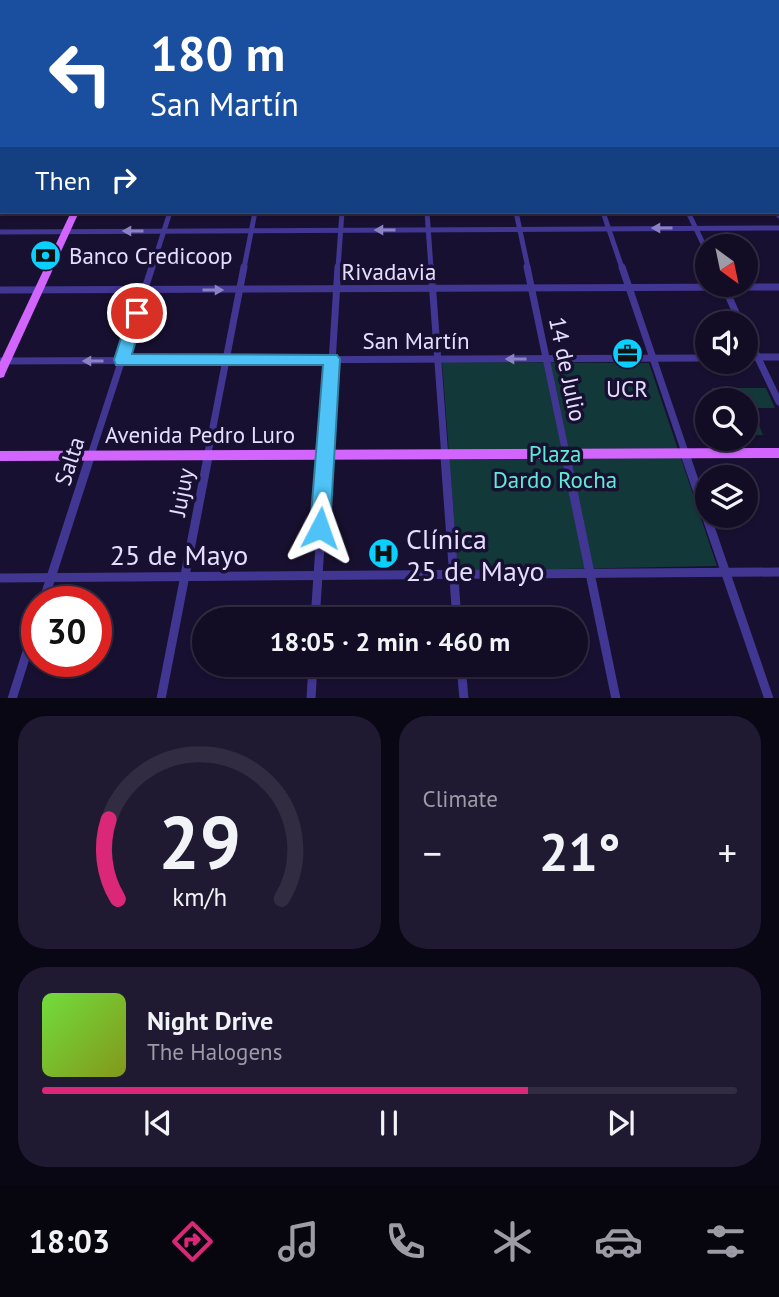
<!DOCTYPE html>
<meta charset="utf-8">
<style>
:root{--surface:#120c24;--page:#1f1a31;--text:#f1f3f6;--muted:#9c9ba6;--line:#312c41;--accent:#db2777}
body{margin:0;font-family:"PT Sans",sans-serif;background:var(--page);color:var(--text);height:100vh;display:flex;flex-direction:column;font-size:26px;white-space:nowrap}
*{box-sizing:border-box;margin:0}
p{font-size:23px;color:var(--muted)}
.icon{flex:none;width:38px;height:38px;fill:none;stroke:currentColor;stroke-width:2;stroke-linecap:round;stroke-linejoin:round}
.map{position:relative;height:698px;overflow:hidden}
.side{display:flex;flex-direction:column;gap:18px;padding:18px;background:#0a0714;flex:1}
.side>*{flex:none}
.top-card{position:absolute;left:0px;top:0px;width:780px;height:214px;box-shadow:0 2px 5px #0004,0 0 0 2px var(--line);background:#1a4fa0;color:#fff;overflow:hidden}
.needle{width:46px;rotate:147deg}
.controls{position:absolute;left:695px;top:234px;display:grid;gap:14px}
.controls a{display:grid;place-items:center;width:63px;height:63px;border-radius:50%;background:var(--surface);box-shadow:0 2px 5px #0004,0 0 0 2px var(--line);font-size:35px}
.speed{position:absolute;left:21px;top:586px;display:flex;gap:14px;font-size:35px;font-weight:700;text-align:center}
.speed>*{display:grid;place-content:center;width:91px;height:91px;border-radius:50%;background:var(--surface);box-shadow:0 2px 5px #0004,0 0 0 2px var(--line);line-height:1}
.speed .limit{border:10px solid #d22;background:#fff;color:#111}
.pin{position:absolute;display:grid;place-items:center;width:60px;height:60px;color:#fff;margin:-30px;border:4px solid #fff;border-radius:50%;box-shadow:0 2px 7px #0007}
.me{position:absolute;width:77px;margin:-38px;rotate:4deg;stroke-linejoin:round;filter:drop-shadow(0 0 5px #0008)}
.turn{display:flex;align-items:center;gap:24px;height:147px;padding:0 35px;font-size:32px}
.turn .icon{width:91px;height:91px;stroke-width:2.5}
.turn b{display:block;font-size:49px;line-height:60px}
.then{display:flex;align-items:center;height:66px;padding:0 35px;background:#0003;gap:14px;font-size:26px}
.big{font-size:52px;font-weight:700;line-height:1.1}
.side .widget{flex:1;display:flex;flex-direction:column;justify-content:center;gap:10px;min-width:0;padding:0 24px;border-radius:28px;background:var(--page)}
.side .dial{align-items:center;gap:0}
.dial svg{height:182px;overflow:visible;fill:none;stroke:var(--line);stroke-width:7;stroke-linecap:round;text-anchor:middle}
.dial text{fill:var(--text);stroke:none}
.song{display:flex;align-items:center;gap:21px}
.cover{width:84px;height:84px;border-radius:10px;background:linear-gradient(135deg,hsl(100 70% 55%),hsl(70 70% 35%))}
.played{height:7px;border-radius:4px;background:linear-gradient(90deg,var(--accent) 70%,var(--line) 70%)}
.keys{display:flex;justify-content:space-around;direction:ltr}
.heat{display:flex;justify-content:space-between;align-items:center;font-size:38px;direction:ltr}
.side .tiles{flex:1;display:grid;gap:18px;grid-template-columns:1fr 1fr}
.widget:last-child{grid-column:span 2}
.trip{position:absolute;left:192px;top:607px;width:396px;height:70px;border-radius:35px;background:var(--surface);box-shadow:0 2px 5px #0004,0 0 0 2px var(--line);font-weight:700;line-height:70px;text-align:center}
.dock{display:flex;height:112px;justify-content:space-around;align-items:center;background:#07050e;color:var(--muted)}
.dock .icon{width:49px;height:49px}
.dock .active{color:var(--accent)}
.dock b{font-size:32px;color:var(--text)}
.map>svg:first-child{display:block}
.green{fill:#12383a}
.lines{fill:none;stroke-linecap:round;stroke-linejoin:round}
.street-far3{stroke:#423693;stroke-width:4.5}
.street-far2{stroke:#423693;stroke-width:5}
.street-far1{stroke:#423693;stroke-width:7}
.street{stroke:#423693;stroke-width:9}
.primary{fill:#d365ff;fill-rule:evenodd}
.oneway{fill:#8b82c4}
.route{fill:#4fc3f7;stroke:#337fa1;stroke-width:2}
.labels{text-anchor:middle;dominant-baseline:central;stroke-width:7;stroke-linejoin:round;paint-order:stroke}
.poi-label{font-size:23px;fill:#e5deff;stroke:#181030;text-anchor:start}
.street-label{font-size:23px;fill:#e5deff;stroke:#181030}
.park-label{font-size:23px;fill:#5decd5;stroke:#181030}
.near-poi-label{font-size:28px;fill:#e5deff;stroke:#181030;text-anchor:start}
.near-street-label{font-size:28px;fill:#e5deff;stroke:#181030}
</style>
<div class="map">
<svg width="779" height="699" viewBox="0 0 779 699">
<rect width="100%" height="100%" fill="#181030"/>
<!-- green -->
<g class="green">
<polygon points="442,362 649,363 717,566 458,571"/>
<polygon points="712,388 766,388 775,408 752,408 763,435 746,435 746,401 717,401"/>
</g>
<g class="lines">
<!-- street-far3 -->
<g class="street-far3">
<polyline points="762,0 764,2"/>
<polyline points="0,74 2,72"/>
</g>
<!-- street-far2 -->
<g class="street-far2">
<polyline points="0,185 2,182"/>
<polyline points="427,212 431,268"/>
<polyline points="516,212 528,268"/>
<polyline points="603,212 622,268"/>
<polyline points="688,212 707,252"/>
<polyline points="777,212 779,216"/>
<polyline points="0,232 779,228"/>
<polyline points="152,268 170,212"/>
<polyline points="244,268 255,212"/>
<polyline points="338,268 342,212"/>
</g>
<!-- street-far1 -->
<g class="street-far1">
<polyline points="431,267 445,458"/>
<polyline points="527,267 567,458"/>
<polyline points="622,267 687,458"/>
<polyline points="724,286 741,324"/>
<polyline points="0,290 779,287"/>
<polyline points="746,333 779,402"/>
<polyline points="746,357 779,357"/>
<polyline points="0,361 707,358"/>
<polyline points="90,458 152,267"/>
<polyline points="207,458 244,267"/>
<polyline points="326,458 338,267"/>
</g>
<!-- street -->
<g class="street">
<polyline points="445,457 457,620"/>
<polyline points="566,457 616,699"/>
<polyline points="686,457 769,699"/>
<polyline points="0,578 779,572"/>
<polyline points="43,602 90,457"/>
<polyline points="315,620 326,457"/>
<polyline points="461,665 464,699"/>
<polyline points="12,699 37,620"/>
<polyline points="161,699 208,457"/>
<polyline points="311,699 313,665"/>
</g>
<!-- primary -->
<g class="primary">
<polygon points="173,0 179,0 178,2 172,2"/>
<rect x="0" y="93" width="2" height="4"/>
<polygon points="71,212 79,212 5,374 4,377 0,378 0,362"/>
<polygon points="779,448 779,458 0,461 0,451"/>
</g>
</g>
<!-- one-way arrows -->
<defs><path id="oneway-solid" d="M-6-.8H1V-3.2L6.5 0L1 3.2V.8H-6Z" transform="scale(1.75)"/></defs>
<g class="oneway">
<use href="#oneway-solid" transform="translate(662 228) rotate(180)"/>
<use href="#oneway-solid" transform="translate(385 230) rotate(-180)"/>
<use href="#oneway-solid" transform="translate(133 231) rotate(180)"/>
<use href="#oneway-solid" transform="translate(213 290)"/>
<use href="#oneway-solid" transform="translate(516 359) rotate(180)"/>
<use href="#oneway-solid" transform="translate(93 361) rotate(180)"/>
</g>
<!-- route -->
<polygon class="route" points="137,308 144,313 132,354 337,355 340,359 330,528 327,534 320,537 313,534 310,528 323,365 116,365 114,360 129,313"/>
<!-- icons -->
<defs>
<symbol id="bank-disc" viewBox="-11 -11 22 22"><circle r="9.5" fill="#0ad0ff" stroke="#181030"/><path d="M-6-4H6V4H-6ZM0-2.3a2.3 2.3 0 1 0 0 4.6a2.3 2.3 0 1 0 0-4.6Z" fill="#111"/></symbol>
<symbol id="office-disc" viewBox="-11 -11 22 22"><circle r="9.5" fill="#0ad0ff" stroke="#181030"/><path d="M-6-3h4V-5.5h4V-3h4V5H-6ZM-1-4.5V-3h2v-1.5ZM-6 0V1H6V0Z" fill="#111"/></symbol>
<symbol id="hospital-disc" viewBox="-11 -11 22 22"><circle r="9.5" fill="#0ad0ff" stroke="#181030"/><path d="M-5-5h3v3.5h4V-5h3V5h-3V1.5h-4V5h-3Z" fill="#111"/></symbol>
</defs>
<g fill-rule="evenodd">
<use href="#bank-disc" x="28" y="238" width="35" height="35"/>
<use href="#office-disc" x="610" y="336" width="35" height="35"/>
<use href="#hospital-disc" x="366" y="536" width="35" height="35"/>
</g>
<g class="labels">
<!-- poi labels -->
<g class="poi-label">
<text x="69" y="255">Banco Credicoop</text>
<text x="627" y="388" text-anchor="middle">UCR</text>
</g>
<!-- street labels -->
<g class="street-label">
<text x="389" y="271">Rivadavia</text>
<text x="416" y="340">San Martín</text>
<text transform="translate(568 369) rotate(78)">14 de Julio</text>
<text x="200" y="434">Avenida Pedro Luro</text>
<text transform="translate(69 461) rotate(-72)">Salta</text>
<text transform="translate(181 492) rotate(-79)">Jujuy</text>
</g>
<!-- park labels -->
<g class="park-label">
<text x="555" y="453">Plaza<tspan x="555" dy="26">Dardo Rocha</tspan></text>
</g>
<!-- near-poi labels -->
<g class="near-poi-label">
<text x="406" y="538">Clínica<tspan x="406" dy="32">25 de Mayo</tspan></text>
</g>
<!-- near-street labels -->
<g class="near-street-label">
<text x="179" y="554">25 de Mayo</text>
</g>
</g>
</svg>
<div class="controls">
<a><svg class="needle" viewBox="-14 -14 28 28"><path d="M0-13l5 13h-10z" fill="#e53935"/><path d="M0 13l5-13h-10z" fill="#9c9ba6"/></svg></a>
<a><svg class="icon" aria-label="sound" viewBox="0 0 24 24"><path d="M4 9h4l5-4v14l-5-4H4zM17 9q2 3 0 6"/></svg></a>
<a><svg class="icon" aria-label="search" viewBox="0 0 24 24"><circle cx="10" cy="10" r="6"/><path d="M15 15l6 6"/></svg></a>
<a><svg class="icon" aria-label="layers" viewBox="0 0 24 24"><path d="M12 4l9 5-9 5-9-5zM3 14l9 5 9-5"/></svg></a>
</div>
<div class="speed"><div class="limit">30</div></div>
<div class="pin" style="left:137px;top:313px;background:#d93025"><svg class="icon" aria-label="arrive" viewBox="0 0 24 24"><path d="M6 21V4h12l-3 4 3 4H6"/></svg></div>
<svg class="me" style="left:320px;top:528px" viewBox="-20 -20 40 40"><path d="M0-17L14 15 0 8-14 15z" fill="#4fc3f7" stroke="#fff" stroke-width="4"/></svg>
<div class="trip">18:05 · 2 min · 460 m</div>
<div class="top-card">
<div class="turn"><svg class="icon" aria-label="left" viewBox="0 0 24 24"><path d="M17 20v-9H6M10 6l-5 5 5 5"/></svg><div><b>180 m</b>San Martín</div></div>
<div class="then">Then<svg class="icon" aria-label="right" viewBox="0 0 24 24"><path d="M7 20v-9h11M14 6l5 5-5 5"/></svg></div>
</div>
</div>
<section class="side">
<div class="tiles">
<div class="widget dial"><svg viewBox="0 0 100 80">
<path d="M14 69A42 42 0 1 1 86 69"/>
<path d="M14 69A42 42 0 0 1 10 34" stroke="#db2777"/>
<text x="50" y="56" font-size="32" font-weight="700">29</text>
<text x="50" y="72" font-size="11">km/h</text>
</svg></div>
<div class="widget"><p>Climate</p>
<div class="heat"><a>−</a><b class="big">21°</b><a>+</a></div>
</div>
<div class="widget">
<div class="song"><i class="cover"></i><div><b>Night Drive</b><p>The Halogens</p></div></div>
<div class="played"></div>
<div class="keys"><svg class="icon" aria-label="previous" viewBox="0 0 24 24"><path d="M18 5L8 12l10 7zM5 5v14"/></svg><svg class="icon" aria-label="pause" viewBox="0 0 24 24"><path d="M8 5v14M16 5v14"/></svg><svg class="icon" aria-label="next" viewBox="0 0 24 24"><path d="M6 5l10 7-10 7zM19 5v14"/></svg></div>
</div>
</div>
</section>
<nav class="dock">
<b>18:03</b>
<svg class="icon active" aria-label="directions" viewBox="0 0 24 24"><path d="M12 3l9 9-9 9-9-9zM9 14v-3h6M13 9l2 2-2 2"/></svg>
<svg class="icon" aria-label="music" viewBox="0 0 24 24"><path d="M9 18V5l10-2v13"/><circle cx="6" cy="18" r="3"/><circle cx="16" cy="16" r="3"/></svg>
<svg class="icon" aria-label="phone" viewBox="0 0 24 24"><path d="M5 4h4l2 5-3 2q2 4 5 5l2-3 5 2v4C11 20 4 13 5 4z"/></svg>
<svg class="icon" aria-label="climate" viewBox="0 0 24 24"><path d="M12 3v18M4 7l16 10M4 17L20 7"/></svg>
<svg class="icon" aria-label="car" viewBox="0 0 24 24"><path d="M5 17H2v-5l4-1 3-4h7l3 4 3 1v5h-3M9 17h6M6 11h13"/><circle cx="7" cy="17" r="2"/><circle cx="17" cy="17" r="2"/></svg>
<svg class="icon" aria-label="filters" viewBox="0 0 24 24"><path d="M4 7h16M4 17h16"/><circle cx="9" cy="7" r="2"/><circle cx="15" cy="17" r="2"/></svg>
</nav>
